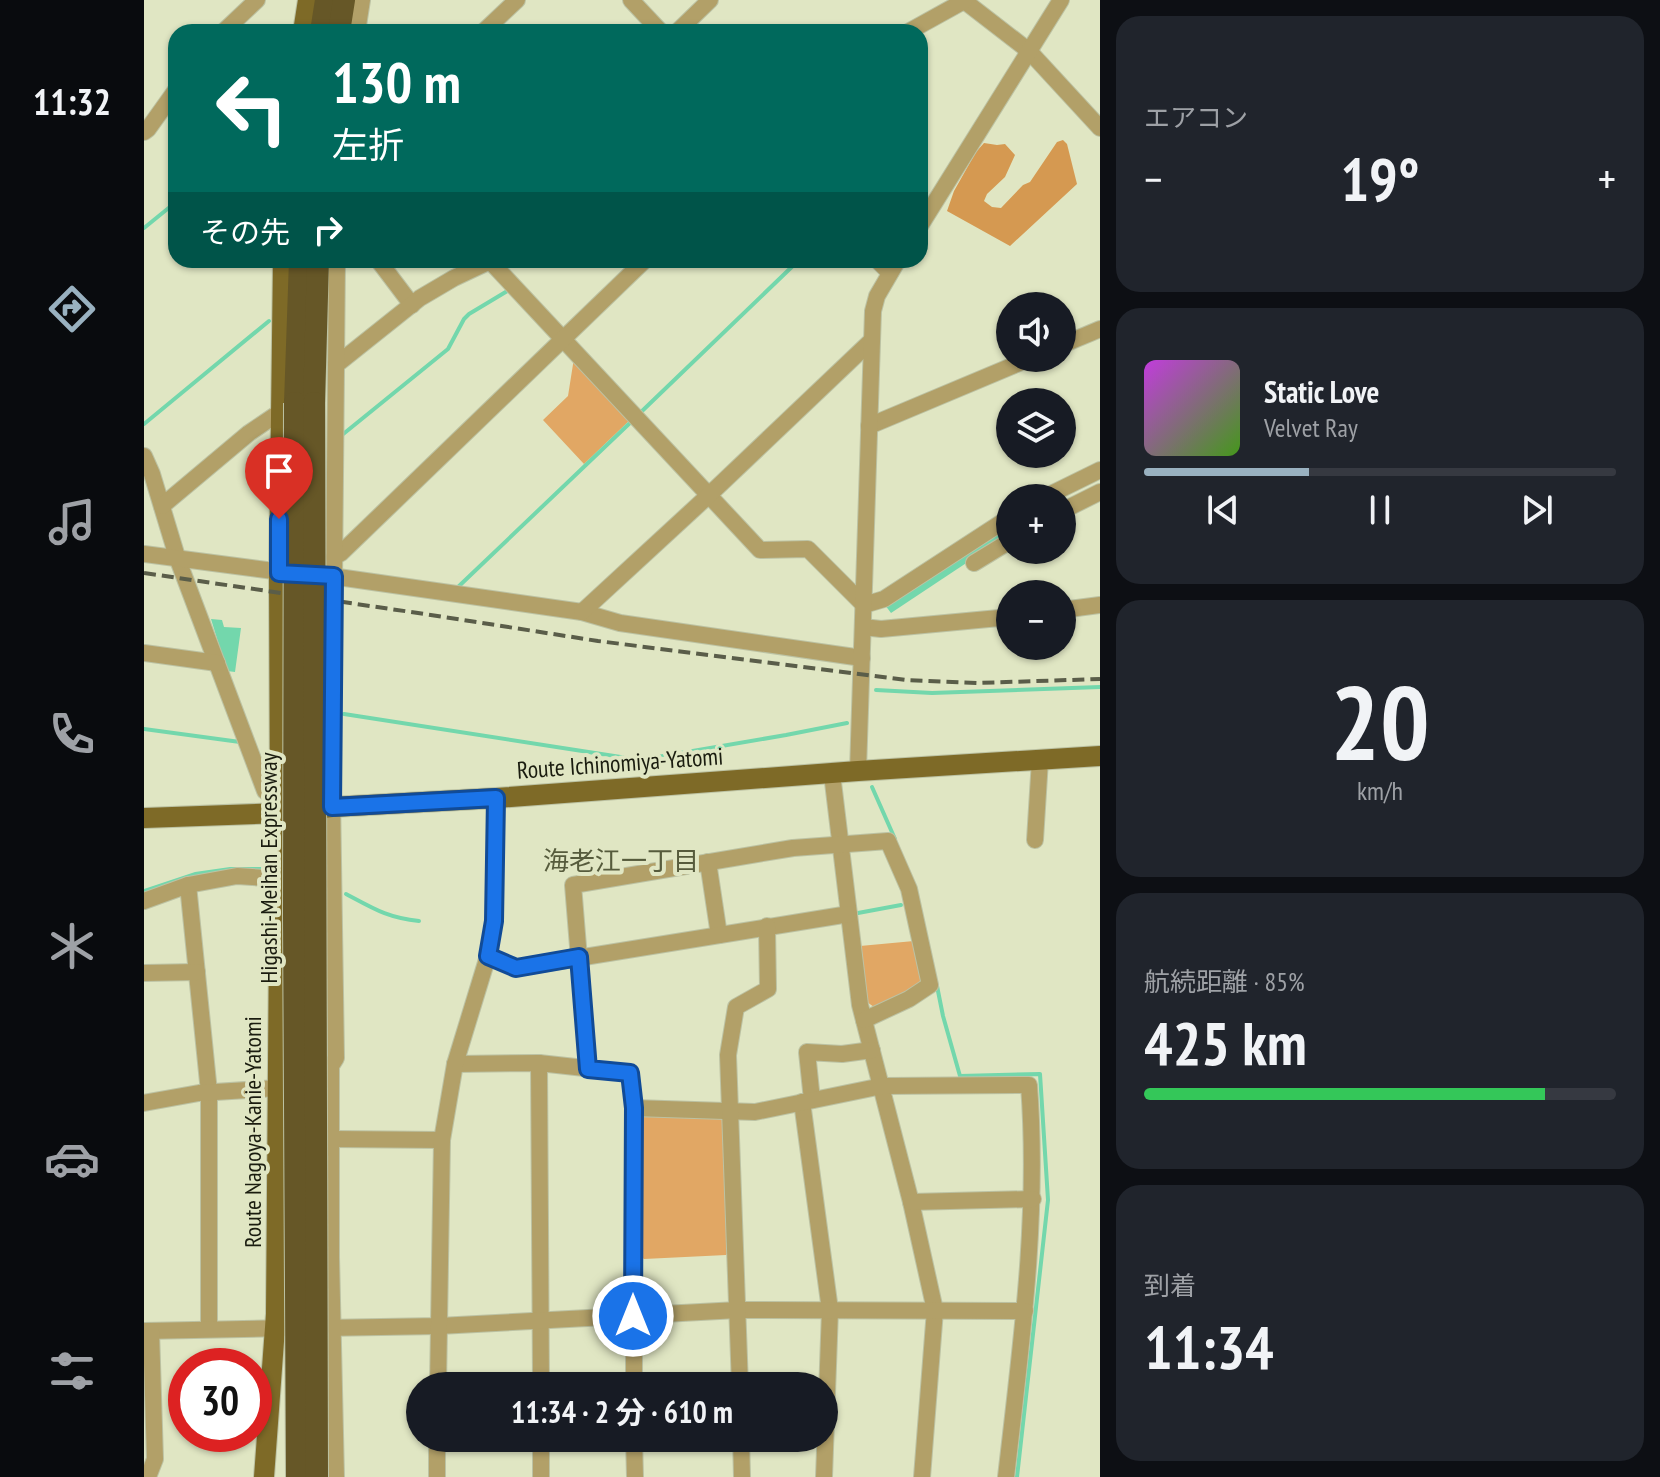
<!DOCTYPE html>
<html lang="ja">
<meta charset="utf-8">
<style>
:root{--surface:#171b24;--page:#20242c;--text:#f1f3f6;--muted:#9ea1a6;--line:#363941;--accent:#99b1c0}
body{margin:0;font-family:"PT Sans Narrow","Noto Sans JP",sans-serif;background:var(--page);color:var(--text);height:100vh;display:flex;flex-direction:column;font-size:30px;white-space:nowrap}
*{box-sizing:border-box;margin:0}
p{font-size:26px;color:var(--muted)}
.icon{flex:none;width:44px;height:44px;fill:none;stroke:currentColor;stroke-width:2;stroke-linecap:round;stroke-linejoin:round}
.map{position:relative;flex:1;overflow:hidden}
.panel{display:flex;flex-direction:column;gap:16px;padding:16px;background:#0d0f14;width:560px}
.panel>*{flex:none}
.banner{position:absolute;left:24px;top:24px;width:760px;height:244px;border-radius:24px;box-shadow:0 2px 6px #0004;background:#00695c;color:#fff;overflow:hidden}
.buttons{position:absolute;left:852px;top:292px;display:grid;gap:16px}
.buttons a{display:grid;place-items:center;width:80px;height:80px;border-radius:50%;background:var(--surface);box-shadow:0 2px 6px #0004;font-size:40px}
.speed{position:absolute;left:24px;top:1348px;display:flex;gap:16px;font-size:40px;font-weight:700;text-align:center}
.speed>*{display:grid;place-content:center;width:104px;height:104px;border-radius:50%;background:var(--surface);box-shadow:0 2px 6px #0004;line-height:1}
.speed .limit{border:12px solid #d22;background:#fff;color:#111}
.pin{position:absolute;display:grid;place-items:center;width:68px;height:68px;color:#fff;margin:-82px -34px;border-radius:50% 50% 50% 0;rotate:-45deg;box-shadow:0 0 8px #0007}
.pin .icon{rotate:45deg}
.me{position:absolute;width:88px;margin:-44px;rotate:0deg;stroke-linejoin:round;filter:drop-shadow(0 0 6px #0008)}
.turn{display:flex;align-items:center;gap:28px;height:168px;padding:0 32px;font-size:36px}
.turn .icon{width:104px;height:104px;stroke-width:2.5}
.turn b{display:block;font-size:56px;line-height:68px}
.then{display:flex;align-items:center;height:76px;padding:0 32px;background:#0003;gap:16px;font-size:30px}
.big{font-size:60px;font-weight:700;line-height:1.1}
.panel .tile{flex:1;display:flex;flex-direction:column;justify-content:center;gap:12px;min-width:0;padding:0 28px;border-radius:24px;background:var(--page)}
.panel .dial{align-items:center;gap:0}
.dial b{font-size:104px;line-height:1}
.song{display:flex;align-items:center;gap:24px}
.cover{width:96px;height:96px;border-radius:12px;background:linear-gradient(135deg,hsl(290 70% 55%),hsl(100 70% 35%))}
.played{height:8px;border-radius:4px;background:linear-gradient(90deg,var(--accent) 35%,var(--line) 35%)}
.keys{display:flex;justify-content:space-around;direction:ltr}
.heat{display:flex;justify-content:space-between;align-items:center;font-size:44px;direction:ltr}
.charge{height:12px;border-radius:6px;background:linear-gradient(90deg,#34c759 85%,var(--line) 0)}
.trip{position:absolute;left:262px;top:1372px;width:432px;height:80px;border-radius:40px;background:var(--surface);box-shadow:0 2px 6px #0004;font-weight:700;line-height:80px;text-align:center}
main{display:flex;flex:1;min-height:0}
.menu{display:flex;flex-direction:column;width:144px;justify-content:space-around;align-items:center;background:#090b0e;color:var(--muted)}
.menu .icon{width:56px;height:56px}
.menu .current{color:var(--accent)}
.menu b{font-size:36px;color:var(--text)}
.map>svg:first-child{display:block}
.green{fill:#e1a764}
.forest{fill:#d59951}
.water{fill:#73d7ac}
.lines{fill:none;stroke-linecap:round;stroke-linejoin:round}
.stream{stroke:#73d7ac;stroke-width:4}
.minor-casing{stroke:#bcc2a3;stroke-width:18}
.major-casing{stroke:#bcc2a3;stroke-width:22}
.highway-casing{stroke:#bcc2a3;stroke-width:24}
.minor{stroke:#b2a068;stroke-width:16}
.major{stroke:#7e6a27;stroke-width:20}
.highway{stroke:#665727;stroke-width:22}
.rail{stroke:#5a5d49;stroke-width:4;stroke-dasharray:12 6;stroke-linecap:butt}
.highway-bridge-casing{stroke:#bcc2a3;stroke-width:24;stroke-linecap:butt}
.highway-bridge{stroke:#665727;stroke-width:22}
.route-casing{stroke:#114b97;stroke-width:20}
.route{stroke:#1a73e8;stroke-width:14}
.labels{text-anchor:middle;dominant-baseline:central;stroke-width:8;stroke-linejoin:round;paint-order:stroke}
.street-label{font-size:24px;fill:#1a1c0f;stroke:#e0e6c3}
.neighbourhood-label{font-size:26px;fill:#565b3c;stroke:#e0e6c3}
</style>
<main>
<nav class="menu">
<b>11:32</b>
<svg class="icon current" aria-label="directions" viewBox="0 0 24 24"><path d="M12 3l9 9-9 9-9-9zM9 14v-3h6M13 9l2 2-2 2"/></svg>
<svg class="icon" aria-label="music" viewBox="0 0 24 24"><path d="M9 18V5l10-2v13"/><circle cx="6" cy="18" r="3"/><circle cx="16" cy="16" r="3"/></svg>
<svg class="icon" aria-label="phone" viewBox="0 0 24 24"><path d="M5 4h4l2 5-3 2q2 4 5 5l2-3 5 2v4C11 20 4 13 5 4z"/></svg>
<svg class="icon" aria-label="climate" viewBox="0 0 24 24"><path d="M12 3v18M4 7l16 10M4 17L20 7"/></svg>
<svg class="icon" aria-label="car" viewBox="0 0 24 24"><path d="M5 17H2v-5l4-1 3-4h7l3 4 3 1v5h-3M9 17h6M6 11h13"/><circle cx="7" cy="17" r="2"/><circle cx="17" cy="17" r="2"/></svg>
<svg class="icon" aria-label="filters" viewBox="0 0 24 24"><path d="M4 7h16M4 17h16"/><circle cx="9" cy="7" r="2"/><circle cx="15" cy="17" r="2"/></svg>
</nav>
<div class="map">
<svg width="956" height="1477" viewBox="0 0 956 1477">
<rect width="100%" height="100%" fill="#e0e6c3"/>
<!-- green -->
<g class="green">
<polygon points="430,358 488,418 440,464 399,420 424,396"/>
<polygon points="770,941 778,977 775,985 752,998 730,1007 723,1002 716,946"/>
<polygon points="500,1114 577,1116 582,1120 587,1249 582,1255 500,1259 495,1255 495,1119"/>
</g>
<!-- forest -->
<polygon class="forest" points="919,140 923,144 933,184 866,246 803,211 810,191 832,152 840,143 853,145 861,144 871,155 861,177 843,194 840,201 848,207 857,208 879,185 886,182 913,142"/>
<!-- water -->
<g class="water">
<polygon points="866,523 866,534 747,613 741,605"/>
<polygon points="67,619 78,620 80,627 97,628 91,672 83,671"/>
<polygon points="86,867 121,867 121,870 86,870 51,876 0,892 0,889 51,872"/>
</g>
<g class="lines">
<!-- stream -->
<g class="stream">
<polyline points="0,228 32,202"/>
<polyline points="496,413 655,260"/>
<polyline points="0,424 125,321"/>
<polyline points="198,435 304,349 320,319 325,314 365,290"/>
<polyline points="314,587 488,421"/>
<polyline points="732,690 788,693 956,687"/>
<polyline points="200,714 496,760 642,735 703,723"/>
<polyline points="0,729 96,742"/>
<polyline points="728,787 751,839"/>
<path d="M202 894C230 909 244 918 275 921"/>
<polyline points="714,913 757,905"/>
<polyline points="793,986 799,1016 816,1076 896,1074 904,1200 873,1477"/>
</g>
<defs>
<g id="minor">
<polyline points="487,0 517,32"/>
<polyline points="819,0 885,51 956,128"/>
<polyline points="79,32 113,0"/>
<polyline points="213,32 218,0"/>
<polyline points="339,32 373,0"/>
<polyline points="533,32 566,0"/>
<polyline points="764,32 820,1"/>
<polyline points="0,132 4,129 32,90"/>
<polyline points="776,226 917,0"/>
<polyline points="234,260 268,305"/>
<polyline points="733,260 746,273"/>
<polyline points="918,345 956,329"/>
<polyline points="192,365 276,298 310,278 346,261 616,550 664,549 720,605"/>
<polyline points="725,426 887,358"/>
<polyline points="0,456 8,474 34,560 121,791 136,802"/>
<polyline points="899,498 956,470"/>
<polyline points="18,506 105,433 136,412"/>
<polyline points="918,511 956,492"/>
<polyline points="0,554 145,573"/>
<polyline points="190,557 197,553 501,260"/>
<polyline points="830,563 866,541"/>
<polyline points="180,575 438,612 476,623 718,658"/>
<polyline points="720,605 740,599 866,517"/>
<polyline points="918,610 956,605"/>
<polyline points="438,612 565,495 727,341"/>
<polyline points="719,627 737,629 866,617"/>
<polyline points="0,653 73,663"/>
<polyline points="714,771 729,311 733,296 754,260"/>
<polyline points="688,774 716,1005 767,1202 791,1310 778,1477"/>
<polyline points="891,840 896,760"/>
<polyline points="564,862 575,935"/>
<polyline points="44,885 65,1092 65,1329"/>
<polyline points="0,901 44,885 93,876 136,879"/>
<polyline points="344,956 372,968 705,914"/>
<polyline points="0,973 53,972"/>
<polyline points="395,1063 397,1386"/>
<polyline points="311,1064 395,1063 486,1073 490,1108 490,1386"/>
<polyline points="444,1069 429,885 649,848 744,841 765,889 786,985 765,999 720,1020"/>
<polyline points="668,1100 663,1052 698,1054 728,1050"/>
<polyline points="658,1102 686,1310 680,1477"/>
<polyline points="0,1103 55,1093 134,1088"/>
<path d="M490 1108 611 1112 738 1086 885 1085C895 1217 877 1346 862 1477"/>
<polyline points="188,1139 298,1140"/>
<polyline points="767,1202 889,1199"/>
<polyline points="179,1328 295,1326 594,1310 881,1311"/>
<polyline points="0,1331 143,1328"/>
<polyline points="294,1386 298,1140 311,1064 344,956 350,921 352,798"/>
<polyline points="596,1386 584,1055 592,1007 624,989 623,926"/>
<polyline points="397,1438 397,1477"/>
<polyline points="490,1438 491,1477"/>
<polyline points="597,1438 598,1477"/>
<polyline points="4,1477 11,1459 7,1331"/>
<polyline points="192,1477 187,1257 187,1066 192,1058 188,796 193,260"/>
<polyline points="293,1477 293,1438"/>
</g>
<g id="major">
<polyline points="159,32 164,0"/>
<polyline points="0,818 136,813 188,807 352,798 714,771 956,756"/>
<polyline points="120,1477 132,1314 136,813 135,573 139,260"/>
</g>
<g id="highway">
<polyline points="177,32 182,0"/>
<polyline points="195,32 200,0"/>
<polyline points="151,403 156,260"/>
<polyline points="170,403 174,260"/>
</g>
</defs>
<!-- minor casing -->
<use href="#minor" class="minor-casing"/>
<!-- major casing -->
<use href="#major" class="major-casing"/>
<!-- highway casing -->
<use href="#highway" class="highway-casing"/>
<!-- minor -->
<use href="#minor" class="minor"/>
<!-- major -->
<use href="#major" class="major"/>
<!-- highway -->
<use href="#highway" class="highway"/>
<!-- rail -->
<polyline class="rail" points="0,573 274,613 454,641 762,680 833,683 956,679"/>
<defs>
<g id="highway-bridge">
<polyline points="151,403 150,915 153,1477"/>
<polyline points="170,403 173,1477"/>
</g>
</defs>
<!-- highway-bridge casing -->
<use href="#highway-bridge" class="highway-bridge-casing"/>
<!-- highway-bridge -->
<use href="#highway-bridge" class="highway-bridge"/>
</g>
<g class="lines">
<defs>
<polyline id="route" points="135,519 135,573 190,576 188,807 352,798 350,921 344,956 372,968 435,957 444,1069 486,1073 490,1108 489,1316"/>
</defs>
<!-- route casing -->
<use href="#route" class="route-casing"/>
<!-- route -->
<use href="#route" class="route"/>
</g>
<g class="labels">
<!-- street labels -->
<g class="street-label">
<text transform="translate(476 763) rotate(-4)">Route Ichinomiya-Yatomi</text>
<text transform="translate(124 868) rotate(-90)">Higashi-Meihan Expressway</text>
<text transform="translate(108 1132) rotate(-90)">Route Nagoya-Kanie-Yatomi</text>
</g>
<!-- neighbourhood labels -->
<g class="neighbourhood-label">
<text x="477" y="860">海老江一丁目</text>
</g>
</g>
</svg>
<div class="buttons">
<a><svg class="icon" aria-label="sound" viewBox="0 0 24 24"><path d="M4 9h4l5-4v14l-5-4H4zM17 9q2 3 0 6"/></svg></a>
<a><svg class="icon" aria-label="layers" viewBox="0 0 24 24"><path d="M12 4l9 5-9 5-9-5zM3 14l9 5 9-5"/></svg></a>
<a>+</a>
<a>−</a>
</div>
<div class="speed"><div class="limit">30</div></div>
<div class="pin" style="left:135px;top:519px;background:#d93025"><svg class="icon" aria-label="arrive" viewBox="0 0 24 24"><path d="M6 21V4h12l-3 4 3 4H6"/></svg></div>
<svg class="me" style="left:489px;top:1316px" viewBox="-20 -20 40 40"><circle r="17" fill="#1a73e8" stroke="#fff" stroke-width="3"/><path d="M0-11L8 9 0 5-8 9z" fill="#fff"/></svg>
<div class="trip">11:34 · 2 分 · 610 m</div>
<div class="banner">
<div class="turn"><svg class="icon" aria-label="left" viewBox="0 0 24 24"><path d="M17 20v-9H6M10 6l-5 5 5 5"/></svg><div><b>130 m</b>左折</div></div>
<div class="then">その先<svg class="icon" aria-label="right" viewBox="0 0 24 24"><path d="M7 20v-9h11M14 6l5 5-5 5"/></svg></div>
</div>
</div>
<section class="panel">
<div class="tile"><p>エアコン</p>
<div class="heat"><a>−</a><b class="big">19°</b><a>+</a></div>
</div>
<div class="tile">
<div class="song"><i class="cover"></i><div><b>Static Love</b><p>Velvet Ray</p></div></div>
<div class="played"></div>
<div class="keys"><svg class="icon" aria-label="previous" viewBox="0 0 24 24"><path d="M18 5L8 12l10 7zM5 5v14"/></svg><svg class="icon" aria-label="pause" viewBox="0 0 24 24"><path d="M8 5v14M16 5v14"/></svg><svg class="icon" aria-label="next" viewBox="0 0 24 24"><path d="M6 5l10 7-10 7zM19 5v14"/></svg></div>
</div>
<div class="tile dial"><b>20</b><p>km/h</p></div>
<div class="tile"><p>航続距離 · 85%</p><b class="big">425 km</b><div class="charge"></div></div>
<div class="tile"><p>到着</p><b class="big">11:34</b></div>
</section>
</main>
